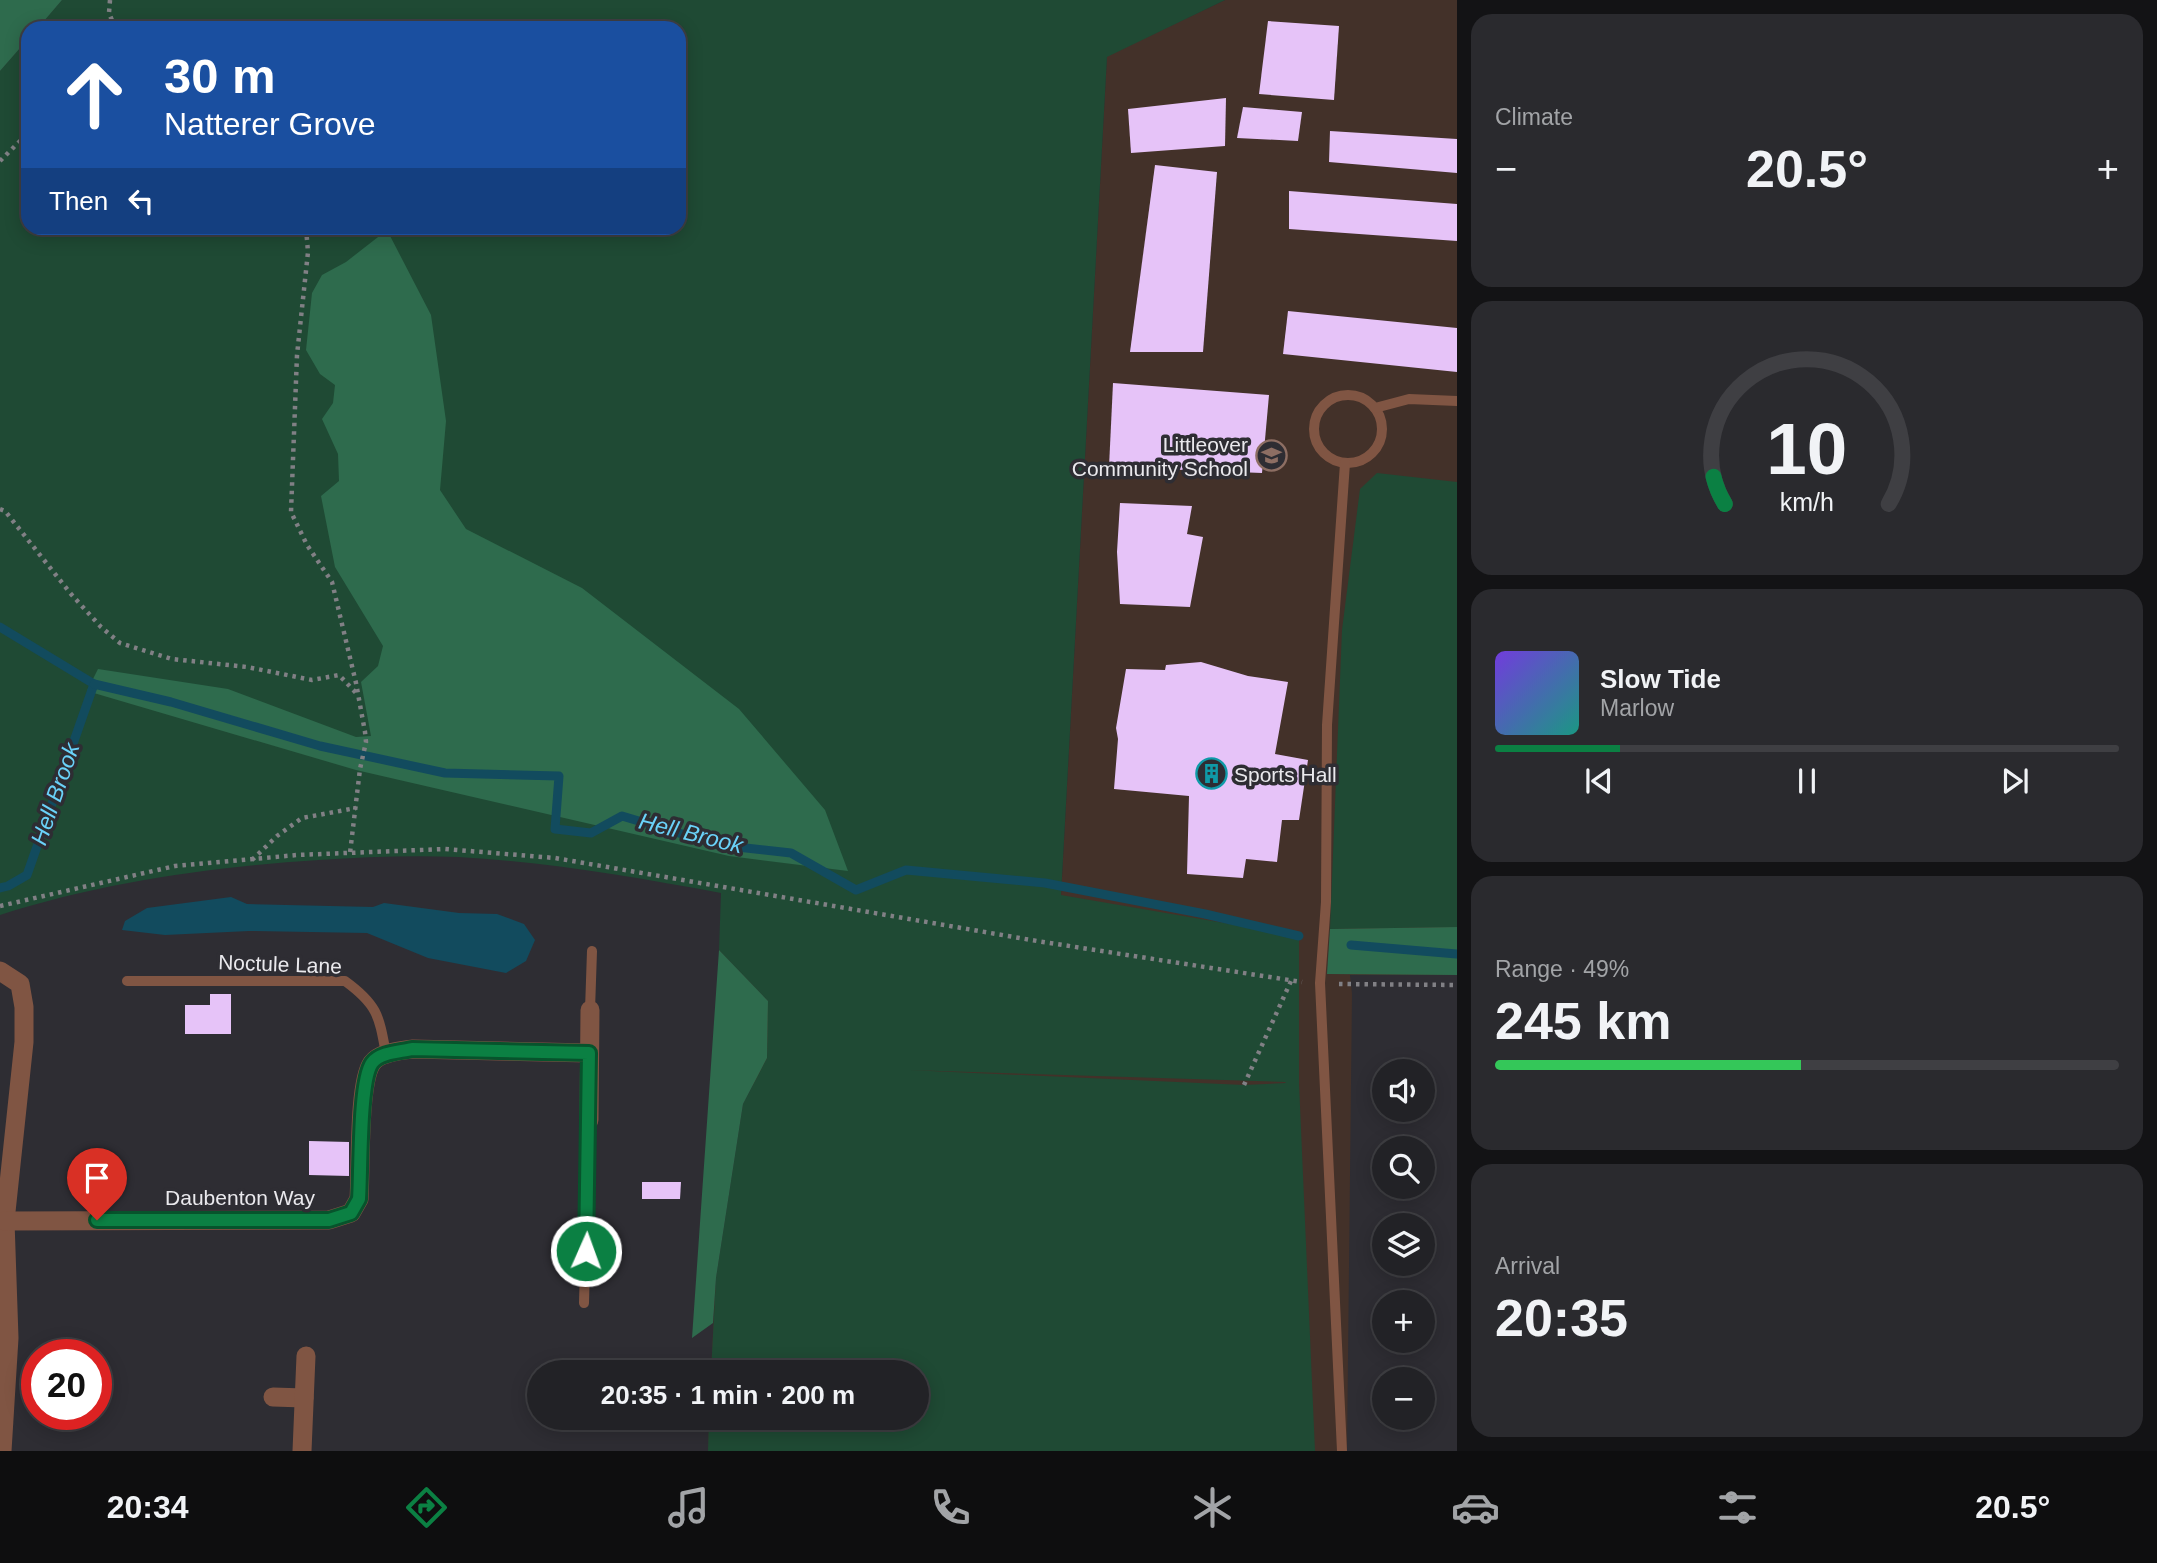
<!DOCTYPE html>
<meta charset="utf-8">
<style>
:root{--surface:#222226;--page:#2a2a2e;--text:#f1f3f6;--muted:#a2a4a7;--line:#3f3f43;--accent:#0b8043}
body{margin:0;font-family:Helvetica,sans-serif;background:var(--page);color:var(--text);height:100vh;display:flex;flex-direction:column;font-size:26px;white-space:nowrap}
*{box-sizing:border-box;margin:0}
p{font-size:23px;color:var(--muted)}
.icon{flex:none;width:38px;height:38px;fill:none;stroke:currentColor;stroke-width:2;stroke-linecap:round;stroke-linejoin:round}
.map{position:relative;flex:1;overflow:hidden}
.drawer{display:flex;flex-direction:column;gap:14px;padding:14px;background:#131315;width:700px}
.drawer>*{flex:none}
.guide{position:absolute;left:21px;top:21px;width:665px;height:214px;border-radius:21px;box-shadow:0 4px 18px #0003,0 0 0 2px var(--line);background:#1a4fa0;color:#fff;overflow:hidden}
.tools{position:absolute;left:1372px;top:1059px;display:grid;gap:14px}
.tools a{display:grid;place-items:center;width:63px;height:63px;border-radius:50%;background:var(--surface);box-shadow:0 4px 18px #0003,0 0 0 2px var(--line);font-size:35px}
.speed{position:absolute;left:21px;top:1339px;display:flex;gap:14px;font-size:35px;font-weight:700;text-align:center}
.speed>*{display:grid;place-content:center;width:91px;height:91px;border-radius:50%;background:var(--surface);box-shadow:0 4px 18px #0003,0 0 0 2px var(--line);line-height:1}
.speed .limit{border:10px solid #d22;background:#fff;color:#111}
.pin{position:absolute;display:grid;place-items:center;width:60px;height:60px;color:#fff;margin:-72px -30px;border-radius:50% 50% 50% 0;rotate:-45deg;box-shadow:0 0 7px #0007}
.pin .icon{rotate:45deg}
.me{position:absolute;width:77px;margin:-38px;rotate:2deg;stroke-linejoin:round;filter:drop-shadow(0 0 5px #0008)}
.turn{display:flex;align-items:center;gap:24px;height:147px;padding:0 28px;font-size:32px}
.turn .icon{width:91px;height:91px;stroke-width:2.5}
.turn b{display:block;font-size:49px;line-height:60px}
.then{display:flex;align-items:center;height:66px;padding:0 28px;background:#0003;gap:14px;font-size:26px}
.big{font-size:52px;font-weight:700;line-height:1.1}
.drawer .tile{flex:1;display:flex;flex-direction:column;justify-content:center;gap:10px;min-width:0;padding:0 24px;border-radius:21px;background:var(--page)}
.drawer .dial{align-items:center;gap:0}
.dial svg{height:182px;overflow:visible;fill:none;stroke:var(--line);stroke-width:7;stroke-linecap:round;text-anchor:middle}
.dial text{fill:var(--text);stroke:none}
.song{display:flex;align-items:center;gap:21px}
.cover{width:84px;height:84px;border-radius:10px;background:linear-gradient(135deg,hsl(260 70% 55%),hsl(170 70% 35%))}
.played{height:7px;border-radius:4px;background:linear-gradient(90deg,var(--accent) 20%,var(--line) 20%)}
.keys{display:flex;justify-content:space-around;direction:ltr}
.heat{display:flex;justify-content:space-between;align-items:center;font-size:38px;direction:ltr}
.charge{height:10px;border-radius:5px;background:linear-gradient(90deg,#34c759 49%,var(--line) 0)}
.trip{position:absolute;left:527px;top:1360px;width:402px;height:70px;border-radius:35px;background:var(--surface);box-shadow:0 4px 18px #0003,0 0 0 2px var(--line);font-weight:700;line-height:70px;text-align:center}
.dock{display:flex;height:112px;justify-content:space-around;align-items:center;background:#0e0e0f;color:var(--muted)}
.dock .icon{width:49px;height:49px}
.dock .active{color:var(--accent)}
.dock b{font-size:32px;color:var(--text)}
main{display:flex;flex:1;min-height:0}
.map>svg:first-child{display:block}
.education{fill:#433129}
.green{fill:#1f4a34;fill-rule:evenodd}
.forest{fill:#2e6b4d}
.water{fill:#124b5e}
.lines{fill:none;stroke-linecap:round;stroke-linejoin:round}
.stream{stroke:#124b5e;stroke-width:9}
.building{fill:#e6c3f8}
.path{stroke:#818085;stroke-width:4.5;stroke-dasharray:3.5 5;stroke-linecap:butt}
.service{stroke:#805543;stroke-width:10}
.minor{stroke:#805543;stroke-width:19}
.route-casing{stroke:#07532c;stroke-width:18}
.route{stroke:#0b8043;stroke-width:12}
.labels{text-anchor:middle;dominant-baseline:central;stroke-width:7;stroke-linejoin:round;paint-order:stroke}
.poi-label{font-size:21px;fill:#eae9ed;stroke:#2e2d33;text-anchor:end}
.street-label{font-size:21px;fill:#eae9ed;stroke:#2e2d33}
.water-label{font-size:23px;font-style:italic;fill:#6ad2f9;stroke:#2e2d33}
</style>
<main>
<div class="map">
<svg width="1457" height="1451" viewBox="0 0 1457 1451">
<rect width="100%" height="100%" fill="#2e2d33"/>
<!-- education -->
<polygon class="education" points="1225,0 1457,0 1457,975 1350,975 1352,994 1347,1451 708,1451 709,1418 917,1418 917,1372 711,1372 715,1291 768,1001 719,950 1061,895 1107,56"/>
<!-- green -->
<g class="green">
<path d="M62 0H1225L1107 57 1061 895 1299 936V1083L1315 1451H708L709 1418H917V1372H711L716 1278 743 1104 767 1058 768 1001 719 950 721 893C634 877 547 862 458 857 412 855 365 857 319 860 211 867 104 882 0 915V71L28 39V228H679V28H38ZM909 1070 1285 1082 1286 1083 1244 1085Z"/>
<polygon points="1377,473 1457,482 1457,927 1330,929 1342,630 1360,489"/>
</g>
<!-- forest -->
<g class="forest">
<polygon points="0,0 62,0 38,28 28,28 28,39 0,71"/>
<polygon points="387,230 431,315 446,421 440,490 466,529 582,588 739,709 825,810 848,871 729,856 356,770 87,691 98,669 228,689 356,737 371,736 361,682 378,666 383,646 335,567 321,496 339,481 338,454 322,419 333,403 335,385 320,374 306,350 312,293 322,275 346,262"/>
<polygon points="1457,927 1457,975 1327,974 1330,929"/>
<polygon points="719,950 768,1001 767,1058 743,1104 716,1278 713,1323 692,1338"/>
</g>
<!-- water -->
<polygon class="water" points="231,897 247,904 373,907 384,903 459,913 497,914 524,924 535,940 526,961 506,973 428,958 367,933 249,931 165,935 122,930 125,921 147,908"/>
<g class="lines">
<!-- stream -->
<g class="stream">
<polyline points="0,627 94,684 27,875 8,886 0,888"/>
<polyline points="94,684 171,702 320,746 445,773 559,776 555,829 591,833 622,816 719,845 791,853 856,890 906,870 1045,883 1205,914 1299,936"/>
<polyline points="1351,945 1457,954"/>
</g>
</g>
<!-- building -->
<g class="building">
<polygon points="1268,21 1339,26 1334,100 1259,94"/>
<polygon points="1226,98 1225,146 1131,153 1128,109"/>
<polygon points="1243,107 1302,112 1298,141 1237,138"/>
<polygon points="1330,131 1457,139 1457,173 1329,162"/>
<polygon points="1155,165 1217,172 1203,352 1130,352"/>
<polygon points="1289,191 1457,204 1457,241 1289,229"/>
<polygon points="1288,311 1457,328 1457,372 1283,354"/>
<polygon points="1113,383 1269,395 1262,473 1109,467"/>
<polygon points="1120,503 1192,506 1187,534 1203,537 1190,607 1120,604 1117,552"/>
<polygon points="1201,662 1248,676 1288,682 1275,754 1308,760 1299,820 1282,820 1277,862 1246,859 1243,878 1187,874 1189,796 1114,789 1118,739 1116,728 1126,669 1165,670 1166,665"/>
<polygon points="210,994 231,994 231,1034 185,1034 185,1005 210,1005"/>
<polygon points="309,1141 349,1142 349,1176 309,1175"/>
<polygon points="642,1182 681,1182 680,1199 642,1199"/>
</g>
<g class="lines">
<!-- path -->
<g class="path">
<polyline points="110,0 109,13 115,28"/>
<polyline points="0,161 20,141 28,126"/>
<polyline points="306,228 308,252 297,355 291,512 307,545 332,582 356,683 365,732 366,742 360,769 350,853"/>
<polyline points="0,509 5,511 71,594 101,627 120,643 172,659 247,667 312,680 339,675 358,695"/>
<polyline points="252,860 277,836 302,818 356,808"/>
<polyline points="0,906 175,866 297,855 445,849 555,858 1037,941 1302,982"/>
<polyline points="1339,984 1457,985"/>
<polyline points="1244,1085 1291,981"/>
</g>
<!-- service -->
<g class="service">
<circle cx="1348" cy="429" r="34"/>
<polyline points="1375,408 1409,399 1457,401"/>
<path d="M127 981H345C378 1005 379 1016 386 1054"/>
<polyline points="590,1010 592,951"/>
<polyline points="584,1303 589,1120"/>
<polyline points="1342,1451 1320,983 1326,902 1327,725 1345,463"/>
</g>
<!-- minor -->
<g class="minor">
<polyline points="0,971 20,984 24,1007 24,1042 5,1221 9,1338 2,1451"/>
<polyline points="589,1120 590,1010"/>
<path d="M5 1221 329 1220 351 1213 359 1199C361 1170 358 1083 372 1063 380 1052 400 1051 412 1049L589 1053"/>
<polyline points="273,1397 304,1398"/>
<polyline points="302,1451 306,1356"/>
</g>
</g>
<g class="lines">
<defs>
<path id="route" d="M97 1220H329L351 1213 359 1199C361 1172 359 1081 372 1063 380 1052 400 1052 412 1049L589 1053 586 1251"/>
</defs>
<!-- route casing -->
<use href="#route" class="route-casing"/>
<!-- route -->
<use href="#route" class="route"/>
</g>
<!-- icons -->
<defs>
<symbol id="school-ring" viewBox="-11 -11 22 22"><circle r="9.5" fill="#2e2d33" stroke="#8d6e63" stroke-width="1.5"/><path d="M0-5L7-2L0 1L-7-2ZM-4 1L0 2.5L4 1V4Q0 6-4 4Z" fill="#8d6e63"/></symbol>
<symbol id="building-ring" viewBox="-11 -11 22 22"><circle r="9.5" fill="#2e2d33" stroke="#0f9aa8" stroke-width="1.5"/><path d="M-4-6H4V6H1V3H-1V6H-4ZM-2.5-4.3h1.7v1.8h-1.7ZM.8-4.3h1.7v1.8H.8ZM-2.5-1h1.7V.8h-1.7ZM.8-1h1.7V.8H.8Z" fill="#0f9aa8"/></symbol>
</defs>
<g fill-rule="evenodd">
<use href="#school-ring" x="1254" y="438" width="35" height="35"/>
<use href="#building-ring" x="1194" y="756" width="35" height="35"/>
</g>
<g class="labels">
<!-- poi labels -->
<g class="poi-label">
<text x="1248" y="444">Littleover<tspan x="1248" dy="24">Community School</tspan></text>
<text x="1234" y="774" text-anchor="start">Sports Hall</text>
</g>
<!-- street labels -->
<g class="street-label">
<text transform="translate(280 964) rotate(2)">Noctule Lane</text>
<text x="240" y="1197">Daubenton Way</text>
</g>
<!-- water labels -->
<g class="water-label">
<text transform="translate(55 794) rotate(-71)">Hell Brook</text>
<text transform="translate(691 833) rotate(14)">Hell Brook</text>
</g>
</g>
</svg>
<div class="tools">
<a><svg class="icon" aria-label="sound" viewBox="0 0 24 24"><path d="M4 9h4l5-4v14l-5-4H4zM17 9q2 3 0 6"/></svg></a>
<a><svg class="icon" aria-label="search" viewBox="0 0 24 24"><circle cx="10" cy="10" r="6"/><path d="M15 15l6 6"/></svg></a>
<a><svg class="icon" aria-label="layers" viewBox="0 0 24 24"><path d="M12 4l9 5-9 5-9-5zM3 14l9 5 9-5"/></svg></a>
<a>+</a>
<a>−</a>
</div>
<div class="speed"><div class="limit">20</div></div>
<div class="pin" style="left:97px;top:1220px;background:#d93025"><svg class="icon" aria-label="arrive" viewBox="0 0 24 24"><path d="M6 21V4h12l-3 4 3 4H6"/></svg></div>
<svg class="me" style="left:586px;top:1251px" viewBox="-20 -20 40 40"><circle r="17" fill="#0b8043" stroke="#fff" stroke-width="3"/><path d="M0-11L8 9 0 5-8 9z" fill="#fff"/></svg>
<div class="trip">20:35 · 1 min · 200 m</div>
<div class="guide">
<div class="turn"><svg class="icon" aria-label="ahead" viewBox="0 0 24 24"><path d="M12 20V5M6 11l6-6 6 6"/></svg><div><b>30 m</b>Natterer Grove</div></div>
<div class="then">Then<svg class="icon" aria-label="left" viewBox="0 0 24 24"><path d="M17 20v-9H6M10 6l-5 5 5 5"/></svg></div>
</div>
</div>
<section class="drawer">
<div class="tile"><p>Climate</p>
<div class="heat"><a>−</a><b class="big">20.5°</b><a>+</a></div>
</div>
<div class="tile dial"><svg viewBox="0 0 100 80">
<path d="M14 69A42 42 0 1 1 86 69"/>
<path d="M14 69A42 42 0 0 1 9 57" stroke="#0b8043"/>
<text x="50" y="56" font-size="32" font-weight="700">10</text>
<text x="50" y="72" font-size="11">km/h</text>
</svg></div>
<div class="tile">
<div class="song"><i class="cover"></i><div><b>Slow Tide</b><p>Marlow</p></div></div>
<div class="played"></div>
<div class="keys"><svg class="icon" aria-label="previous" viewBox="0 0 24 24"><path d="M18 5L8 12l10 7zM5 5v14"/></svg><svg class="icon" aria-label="pause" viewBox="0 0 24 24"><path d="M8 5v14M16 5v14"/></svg><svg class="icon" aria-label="next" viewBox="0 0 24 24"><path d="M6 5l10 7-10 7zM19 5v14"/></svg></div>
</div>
<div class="tile"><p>Range · 49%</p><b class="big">245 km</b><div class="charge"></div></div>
<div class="tile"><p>Arrival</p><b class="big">20:35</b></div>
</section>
</main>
<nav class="dock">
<b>20:34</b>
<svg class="icon active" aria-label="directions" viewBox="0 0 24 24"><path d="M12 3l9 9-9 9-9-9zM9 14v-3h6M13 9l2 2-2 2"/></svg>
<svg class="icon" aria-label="music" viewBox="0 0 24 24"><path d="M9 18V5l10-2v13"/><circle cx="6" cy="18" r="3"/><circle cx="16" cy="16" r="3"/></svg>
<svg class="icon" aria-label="phone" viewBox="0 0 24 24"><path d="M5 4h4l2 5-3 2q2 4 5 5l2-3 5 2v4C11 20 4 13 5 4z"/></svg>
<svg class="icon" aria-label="climate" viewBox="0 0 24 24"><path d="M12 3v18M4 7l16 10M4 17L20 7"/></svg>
<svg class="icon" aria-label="car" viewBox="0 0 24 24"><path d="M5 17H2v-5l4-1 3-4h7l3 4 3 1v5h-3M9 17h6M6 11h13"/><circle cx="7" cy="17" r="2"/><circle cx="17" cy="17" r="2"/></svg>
<svg class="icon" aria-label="filters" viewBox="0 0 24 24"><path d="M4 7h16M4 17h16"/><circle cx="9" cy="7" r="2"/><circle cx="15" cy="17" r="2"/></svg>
<b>20.5°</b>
</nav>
